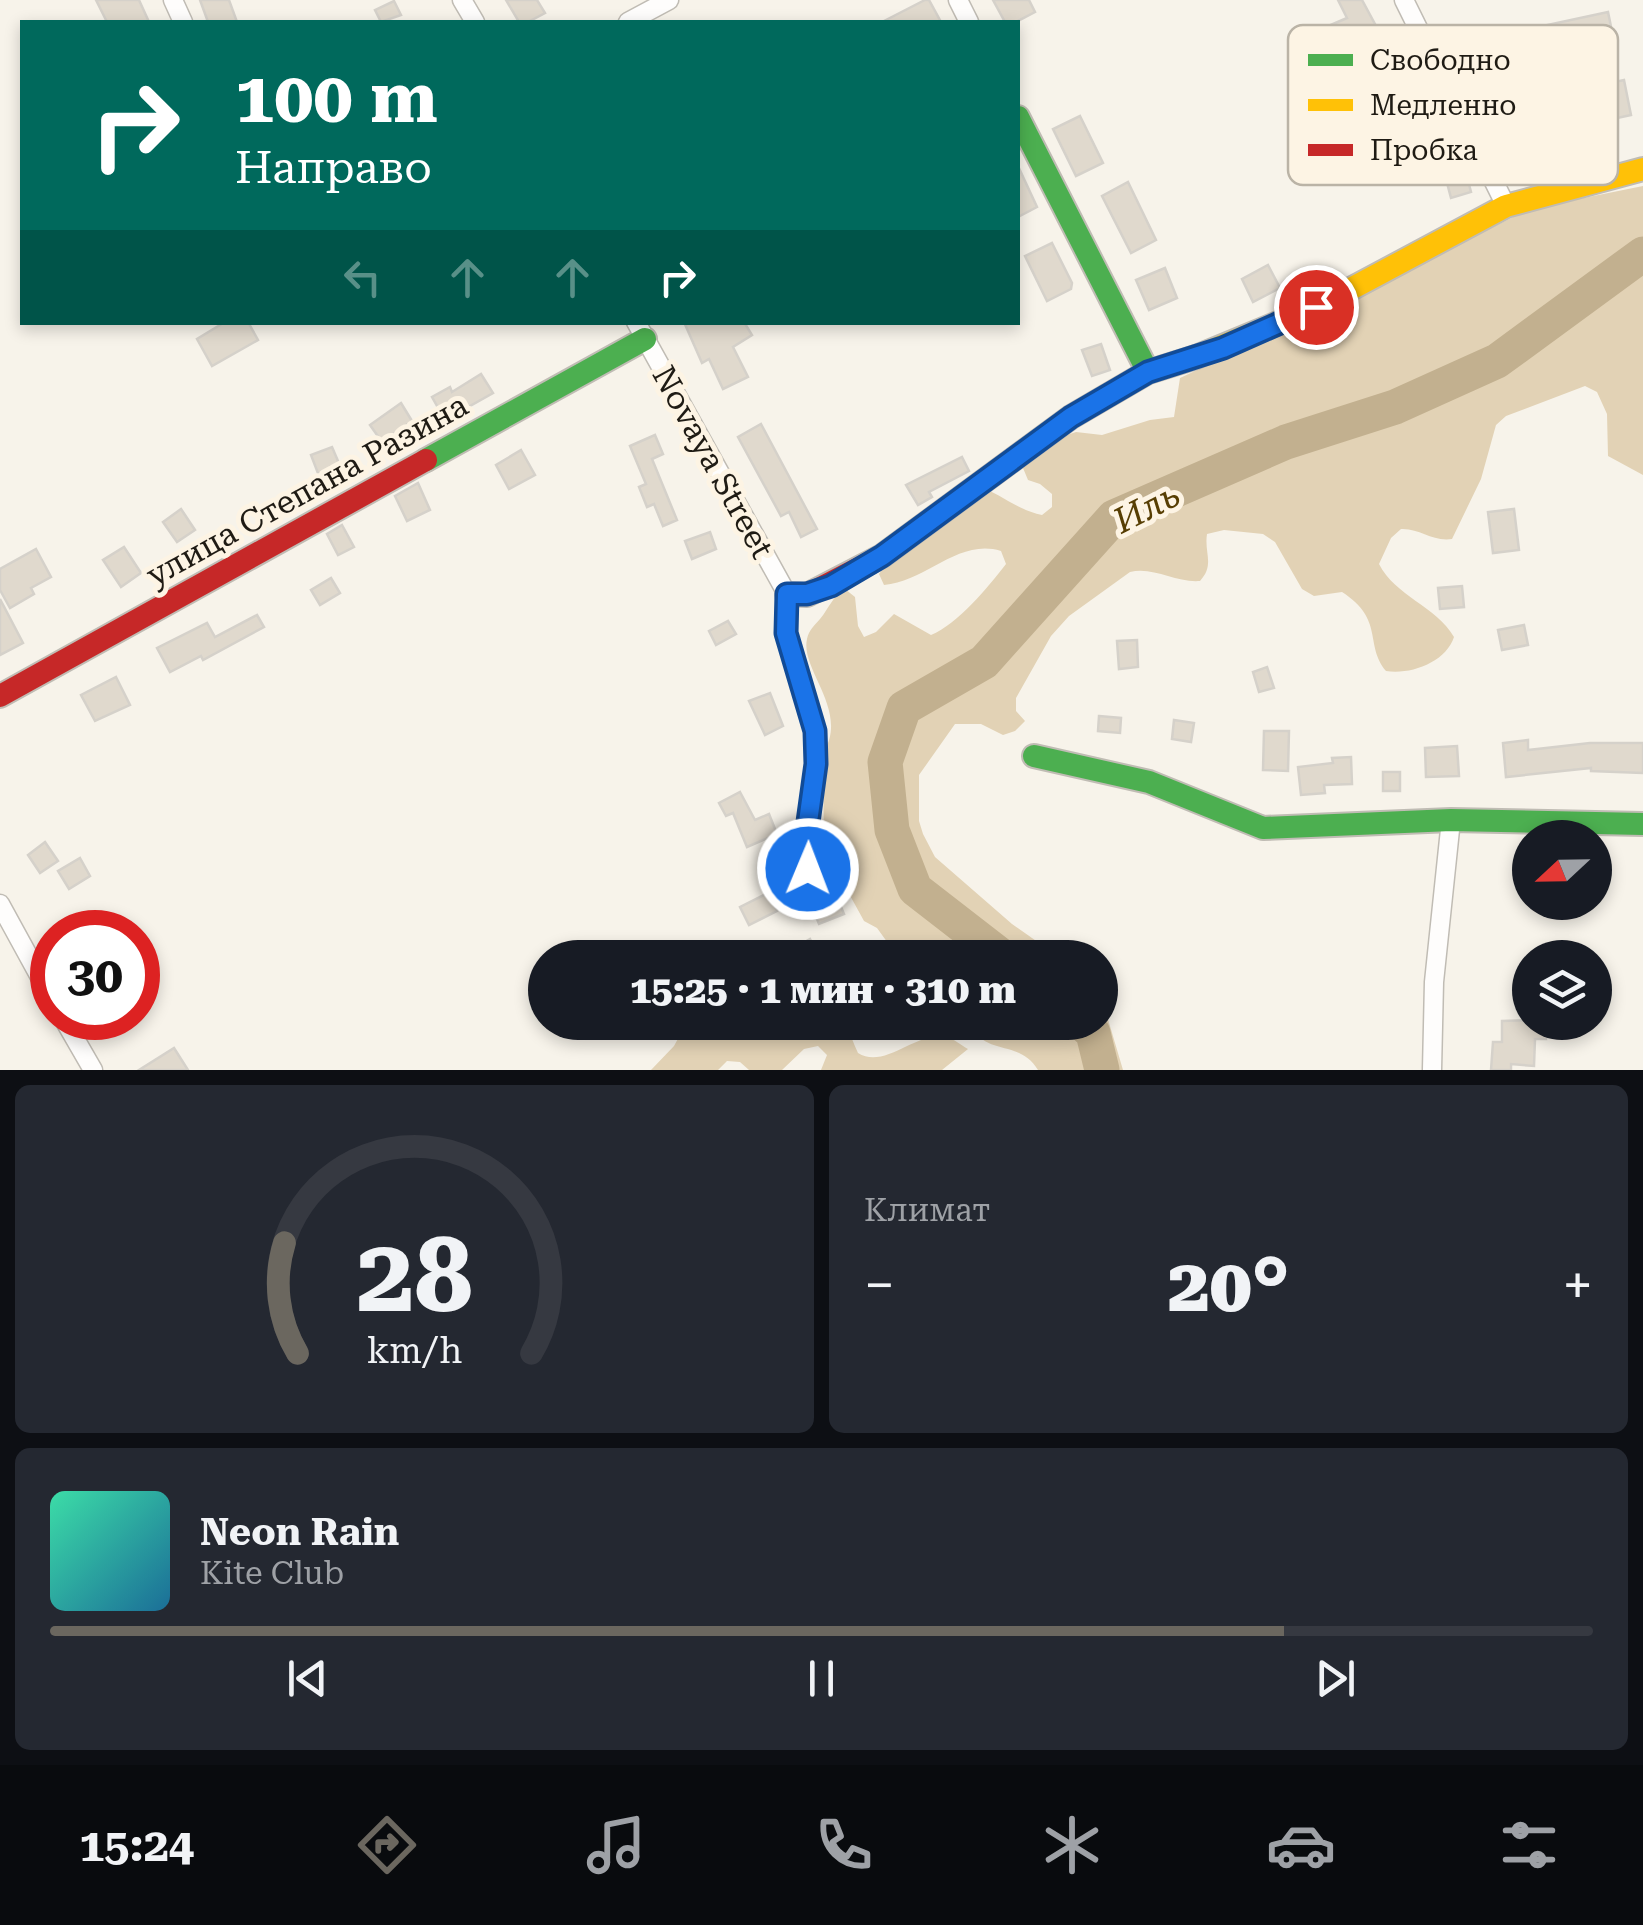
<!DOCTYPE html>
<html lang="ru">
<meta charset="utf-8">
<style>
:root{--surface:#171b24;--page:#242831;--text:#f1f3f6;--muted:#9ea1a6;--line:#363941;--accent:#6b675f}
body{margin:0;font-family:"Roboto Serif",serif;background:var(--page);color:var(--text);height:100vh;display:flex;flex-direction:column;font-size:38px;white-space:nowrap}
*{box-sizing:border-box;margin:0}
p{font-size:32px;color:var(--muted)}
.icon{flex:none;width:55px;height:55px;fill:none;stroke:currentColor;stroke-width:2;stroke-linecap:round;stroke-linejoin:round}
.map{position:relative;height:1070px;overflow:hidden}
.details{display:flex;flex-direction:column;gap:15px;padding:15px;background:#0d0f14;flex:1}
.details>*{flex:none}
.guide{position:absolute;left:20px;top:20px;width:1000px;height:305px;border-radius:0px;box-shadow:0 5px 15px #0003;background:#00695c;color:#fff;overflow:hidden}
.needle{width:65px;rotate:248deg}
.fabs{position:absolute;left:1512px;top:820px;display:grid;gap:20px}
.fabs a{display:grid;place-items:center;width:100px;height:100px;border-radius:50%;background:var(--surface);box-shadow:0 5px 15px #0003;font-size:50px}
.speed{position:absolute;left:30px;top:910px;display:flex;gap:20px;font-size:50px;font-weight:700;text-align:center}
.speed>*{display:grid;place-content:center;width:130px;height:130px;border-radius:50%;background:var(--surface);box-shadow:0 5px 15px #0003;line-height:1}
.speed .limit{border:15px solid #d22;background:#fff;color:#111}
.pin{position:absolute;display:grid;place-items:center;width:85px;height:85px;color:#fff;margin:-42px;border:5px solid #fff;border-radius:50%;box-shadow:0 2px 10px #0007}
.me{position:absolute;width:110px;margin:-55px;rotate:1deg;stroke-linejoin:round;filter:drop-shadow(0 0 8px #0008)}
.turn{display:flex;align-items:center;gap:35px;height:210px;padding:0 50px;font-size:45px}
.turn .icon{width:130px;height:130px;stroke-width:2.5}
.turn b{display:block;font-size:70px;line-height:85px}
.lanes{display:flex;align-items:center;height:95px;padding:0 50px;background:#0003;justify-content:center;gap:50px;direction:ltr}
.lanes .off{opacity:.35}
.big{font-size:75px;font-weight:800;line-height:1.1}
.details .widget{flex:1;display:flex;flex-direction:column;justify-content:center;gap:15px;min-width:0;padding:0 35px;border-radius:15px;background:var(--page)}
.details .dial{align-items:center;gap:0}
.dial svg{height:260px;overflow:visible;fill:none;stroke:var(--line);stroke-width:7;stroke-linecap:round;text-anchor:middle}
.dial text{fill:var(--text);stroke:none}
.song{display:flex;align-items:center;gap:30px}
.cover{width:120px;height:120px;border-radius:15px;background:linear-gradient(135deg,hsl(160 70% 55%),hsl(200 70% 35%))}
.played{height:10px;border-radius:5px;background:linear-gradient(90deg,var(--accent) 80%,var(--line) 80%)}
.keys{display:flex;justify-content:space-around;direction:ltr}
.heat{display:flex;justify-content:space-between;align-items:center;font-size:55px;direction:ltr}
.details .tiles{flex:1;display:grid;gap:15px;grid-template-columns:1fr 1fr}
.widget:last-child{grid-column:span 2}
.trip{position:absolute;left:528px;top:940px;width:590px;height:100px;border-radius:50px;background:var(--surface);box-shadow:0 5px 15px #0003;font-weight:800;line-height:100px;text-align:center}
.tabs{display:flex;height:160px;justify-content:space-around;align-items:center;background:#090b0e;color:var(--muted)}
.tabs .icon{width:70px;height:70px}
.tabs .current{color:var(--accent)}
.tabs b{font-size:45px;color:var(--text)}
.map>svg:first-child{display:block}
.forest{fill:#e2d2b5}
.lines{fill:none;stroke-linecap:round;stroke-linejoin:round}
.river{stroke:#c2b08f;stroke-width:35}
.building{fill:#e0d9cd;stroke:#d5d1ca;stroke-width:2.5}
.street-casing{stroke:#c0bcb4;stroke-width:21}
.fast-casing{stroke:#c0bcb4;stroke-width:26}
.slow-casing{stroke:#c0bcb4;stroke-width:26}
.jam-casing{stroke:#c0bcb4;stroke-width:26}
.street{stroke:#fefdfc;stroke-width:18}
.fast{stroke:#4caf50;stroke-width:22}
.slow{stroke:#ffc107;stroke-width:22}
.jam{stroke:#c62828;stroke-width:22}
.route-casing{stroke:#114b97;stroke-width:25}
.route{stroke:#1a73e8;stroke-width:18}
.labels{text-anchor:middle;dominant-baseline:central;stroke-width:10;stroke-linejoin:round;paint-order:stroke}
.street-label{font-size:32px;fill:#1f1b14;stroke:#fdf4e4}
.water-label{font-size:35px;font-style:italic;fill:#573e03;stroke:#fdf4e4}
.key{fill:#fdf4e4;stroke:#bab3a6;stroke-width:2.5}
.key-label{font-size:28px;fill:#1f1b14}
</style>
<div class="map">
<svg width="1643" height="1070" viewBox="0 0 1643 1070">
<rect width="100%" height="100%" fill="#f7f3ea"/>
<!-- forest -->
<g class="forest">
<path d="M1643 186V475L1608 456 1607 414 1597 392 1585 386 1506 416 1496 425 1481 479 1452 539C1432 542 1420 528 1401 529L1391 538 1379 564C1395 596 1436 606 1454 637 1446 662 1411 675 1386 671 1364 644 1385 620 1342 592L1314 596 1302 589 1275 542 1263 534 1224 530 1207 534C1204 553 1215 565 1200 581 1176 583 1153 566 1130 572L1069 616 1051 636 1016 698V711L1025 721 1015 731 1003 735 981 724H955L919 775V821L923 834 935 857 1012 924 1059 957H898L877 928 864 921 824 848 823 753C850 711 800 670 807 639 809 630 814 626 820 619 829 608 832 597 845 589L855 597 858 626 864 637 876 632 894 614 931 635C958 624 988 587 1006 564L1001 551C958 538 926 582 884 585L879 574 887 563 979 486C1002 495 1018 510 1042 515L1052 507V494L1040 484 1028 480 1023 468 1032 458 1064 436 1076 432 1102 435 1150 420 1174 417 1180 378 1364 292 1529 209Z"/>
<path d="M1100 981 1109 1000 1107 1016 1123 1070H1038C1019 1038 985 1058 970 1023L1100 1022Z"/>
<path d="M795 1022 845 1023C850 1032 853 1043 858 1053 885 1070 917 1030 946 1037 954 1039 961 1045 968 1049L942 1070H821L827 1055 818 1046 804 1049 782 1070H749L740 1062 727 1061 718 1070H651L674 1046 686 1024 756 1038Z"/>
</g>
<g class="lines">
<!-- river -->
<g class="river">
<polyline points="1004,958 915,889 892,830 885,762 904,708 984,662 1114,517 1286,442 1395,407 1497,361 1643,254"/>
<polyline points="1081,1022 1093,1033 1102,1070"/>
</g>
</g>
<!-- building -->
<g class="building">
<polygon points="96,0 139,0 149,22 107,22"/>
<polygon points="200,0 229,0 237,22 208,22"/>
<polygon points="506,0 537,0 545,13 528,22 519,22"/>
<polygon points="925,0 929,0 941,22 882,22"/>
<polygon points="993,0 1029,0 1035,12 1016,22 1005,22"/>
<polygon points="1338,0 1362,0 1389,50 1364,64 1351,38 1334,45 1326,27 1347,18"/>
<polygon points="394,1 401,15 381,22 375,10"/>
<polygon points="1608,12 1615,46 1585,53 1592,87 1624,80 1631,115 1538,135 1530,99 1561,93 1554,60 1523,67 1515,32"/>
<polygon points="1080,116 1103,163 1076,176 1053,129"/>
<polygon points="1018,166 1037,207 1018,217"/>
<polygon points="1466,173 1471,192 1451,198 1446,179"/>
<polygon points="1128,182 1156,240 1131,253 1102,196"/>
<polygon points="1052,243 1072,283 1071,289 1047,301 1025,256"/>
<polygon points="1268,265 1280,288 1253,302 1242,279"/>
<polygon points="1165,268 1177,298 1149,310 1136,280"/>
<polygon points="225,322 248,322 258,340 212,366 197,339"/>
<polygon points="684,322 744,322 752,335 733,347 748,377 723,389 709,359 702,363"/>
<polygon points="1101,344 1110,370 1092,376 1082,350"/>
<polygon points="481,374 493,393 445,420 432,397 450,387 452,392"/>
<polygon points="401,403 412,421 382,442 370,425"/>
<polygon points="761,424 817,529 801,537 789,512 781,516 738,437"/>
<polygon points="655,435 663,454 652,459 677,520 663,526 654,504 647,507 639,487 646,484 630,446"/>
<polygon points="332,447 341,468 319,476 311,455"/>
<polygon points="521,450 535,475 509,489 496,465"/>
<polygon points="962,457 969,471 929,492 932,497 918,505 906,485"/>
<polygon points="418,483 430,510 407,521 395,496"/>
<polygon points="181,509 195,530 177,542 163,522"/>
<polygon points="1514,509 1519,550 1493,553 1488,512"/>
<polygon points="342,525 354,547 338,555 327,534"/>
<polygon points="710,532 716,549 692,559 685,541"/>
<polygon points="124,547 141,573 121,587 103,560"/>
<polygon points="36,549 51,577 31,588 34,594 10,608 0,590 0,569"/>
<polygon points="331,578 340,593 320,605 311,590"/>
<polygon points="1462,586 1464,607 1440,609 1438,588"/>
<polygon points="0,599 23,643 0,655"/>
<polygon points="257,615 264,627 203,660 201,656 170,672 157,648 207,623 215,637"/>
<polygon points="728,621 736,634 716,645 709,631"/>
<polygon points="1524,625 1528,645 1502,650 1498,630"/>
<polygon points="1137,640 1138,667 1119,669 1117,641"/>
<polygon points="1267,667 1274,688 1259,692 1253,672"/>
<polygon points="116,677 130,705 95,721 81,695"/>
<polygon points="770,693 783,726 765,735 749,701"/>
<polygon points="1099,716 1121,718 1120,733 1098,731"/>
<polygon points="1174,720 1194,723 1191,742 1172,739"/>
<polygon points="1264,731 1289,731 1288,771 1263,770"/>
<polygon points="1528,740 1528,750 1590,743 1643,743 1643,773 1591,771 1591,768 1506,777 1503,743"/>
<polygon points="1457,746 1459,776 1426,777 1425,748"/>
<polygon points="1351,757 1352,784 1324,785 1325,793 1301,795 1298,767 1333,763 1332,758"/>
<rect x="1383" y="772" width="17" height="19"/>
<polygon points="740,792 755,820 769,814 777,834 747,847 733,813 726,816 719,803"/>
<polygon points="45,842 58,861 40,873 28,855"/>
<polygon points="80,858 90,876 69,889 58,871"/>
<polygon points="832,885 844,914 819,924 812,907 818,891"/>
<polygon points="768,893 777,911 749,925 740,907"/>
<polygon points="810,939 820,958 778,958"/>
<polygon points="1530,1020 1546,1022 1546,1039 1535,1039 1534,1066 1511,1064 1511,1070 1491,1070 1493,1042 1502,1042 1502,1021"/>
<polygon points="174,1048 188,1070 139,1070"/>
</g>
<g class="lines">
<defs>
<g id="street">
<polyline points="173,0 183,22"/>
<polyline points="462,0 475,22"/>
<polyline points="958,0 969,22"/>
<polyline points="1404,0 1506,206"/>
<polyline points="628,22 669,0"/>
<polyline points="636,322 787,594 786,633 815,731 816,764 808,822 808,869 804,898"/>
<polyline points="0,904 52,999"/>
<polyline points="63,1018 93,1070"/>
<polyline points="1432,1070 1434,982 1451,820"/>
</g>
<g id="fast">
<polyline points="1018,117 1148,372"/>
<polyline points="426,460 645,339"/>
<polyline points="1034,756 1149,782 1263,828 1451,820 1643,824"/>
</g>
<polyline id="slow" points="1196,357 1317,307 1506,206 1643,169"/>
<g id="jam">
<polyline points="787,594 807,595 882,556 1071,417 1148,372 1196,357"/>
<polyline points="0,696 426,460"/>
</g>
</defs>
<!-- street casing -->
<use href="#street" class="street-casing"/>
<!-- fast casing -->
<use href="#fast" class="fast-casing"/>
<!-- slow casing -->
<use href="#slow" class="slow-casing"/>
<!-- jam casing -->
<use href="#jam" class="jam-casing"/>
<!-- street -->
<use href="#street" class="street"/>
<!-- fast -->
<use href="#fast" class="fast"/>
<!-- slow -->
<use href="#slow" class="slow"/>
<!-- jam -->
<use href="#jam" class="jam"/>
</g>
<g class="lines">
<defs>
<polyline id="route" points="808,869 808,822 816,764 815,731 786,633 787,594 807,594 831,586 882,556 1071,417 1148,372 1223,348 1316,307"/>
</defs>
<!-- route casing -->
<use href="#route" class="route-casing"/>
<!-- route -->
<use href="#route" class="route"/>
</g>
<g class="labels">
<!-- street labels -->
<g class="street-label">
<text transform="translate(713 462) rotate(61)">Novaya Street</text>
<text transform="translate(307 490) rotate(-29)">улица Степана Разина</text>
</g>
<!-- water labels -->
<g class="water-label">
<text transform="translate(1147 508) rotate(-27)">Иль</text>
</g>
</g>
<!-- legend -->
<rect x="1288" y="25" width="330" height="160" rx="15" class="key"/>
<rect x="1308" y="54" width="45" height="12" fill="#4caf50"/>
<rect x="1308" y="99" width="45" height="12" fill="#ffc107"/>
<rect x="1308" y="144" width="45" height="12" fill="#c62828"/>
<g class="key-label">
<text x="1370" y="70">Свободно</text>
<text x="1370" y="115">Медленно</text>
<text x="1370" y="160">Пробка</text>
</g>
</svg>
<div class="fabs">
<a><svg class="needle" viewBox="-14 -14 28 28"><path d="M0-13l5 13h-10z" fill="#e53935"/><path d="M0 13l5-13h-10z" fill="#9ea1a6"/></svg></a>
<a><svg class="icon" aria-label="layers" viewBox="0 0 24 24"><path d="M12 4l9 5-9 5-9-5zM3 14l9 5 9-5"/></svg></a>
</div>
<div class="speed"><div class="limit">30</div></div>
<div class="pin" style="left:1316px;top:307px;background:#d93025"><svg class="icon" aria-label="arrive" viewBox="0 0 24 24"><path d="M6 21V4h12l-3 4 3 4H6"/></svg></div>
<svg class="me" style="left:808px;top:869px" viewBox="-20 -20 40 40"><circle r="17" fill="#1a73e8" stroke="#fff" stroke-width="3"/><path d="M0-11L8 9 0 5-8 9z" fill="#fff"/></svg>
<div class="trip">15:25 · 1 мин · 310 m</div>
<div class="guide">
<div class="turn"><svg class="icon" aria-label="right" viewBox="0 0 24 24"><path d="M7 20v-9h11M14 6l5 5-5 5"/></svg><div><b>100 m</b>Направо</div></div>
<div class="lanes"><svg class="icon off" aria-label="left" viewBox="0 0 24 24"><path d="M17 20v-9H6M10 6l-5 5 5 5"/></svg><svg class="icon off" aria-label="ahead" viewBox="0 0 24 24"><path d="M12 20V5M6 11l6-6 6 6"/></svg><svg class="icon off" aria-label="ahead" viewBox="0 0 24 24"><path d="M12 20V5M6 11l6-6 6 6"/></svg><svg class="icon" aria-label="right" viewBox="0 0 24 24"><path d="M7 20v-9h11M14 6l5 5-5 5"/></svg></div>
</div>
</div>
<section class="details">
<div class="tiles">
<div class="widget dial"><svg viewBox="0 0 100 80">
<path d="M14 69A42 42 0 1 1 86 69"/>
<path d="M14 69A42 42 0 0 1 10 35" stroke="#6b675f"/>
<text x="50" y="56" font-size="32" font-weight="700">28</text>
<text x="50" y="72" font-size="11">km/h</text>
</svg></div>
<div class="widget"><p>Климат</p>
<div class="heat"><a>−</a><b class="big">20°</b><a>+</a></div>
</div>
<div class="widget">
<div class="song"><i class="cover"></i><div><b>Neon Rain</b><p>Kite Club</p></div></div>
<div class="played"></div>
<div class="keys"><svg class="icon" aria-label="previous" viewBox="0 0 24 24"><path d="M18 5L8 12l10 7zM5 5v14"/></svg><svg class="icon" aria-label="pause" viewBox="0 0 24 24"><path d="M8 5v14M16 5v14"/></svg><svg class="icon" aria-label="next" viewBox="0 0 24 24"><path d="M6 5l10 7-10 7zM19 5v14"/></svg></div>
</div>
</div>
</section>
<nav class="tabs">
<b>15:24</b>
<svg class="icon current" aria-label="directions" viewBox="0 0 24 24"><path d="M12 3l9 9-9 9-9-9zM9 14v-3h6M13 9l2 2-2 2"/></svg>
<svg class="icon" aria-label="music" viewBox="0 0 24 24"><path d="M9 18V5l10-2v13"/><circle cx="6" cy="18" r="3"/><circle cx="16" cy="16" r="3"/></svg>
<svg class="icon" aria-label="phone" viewBox="0 0 24 24"><path d="M5 4h4l2 5-3 2q2 4 5 5l2-3 5 2v4C11 20 4 13 5 4z"/></svg>
<svg class="icon" aria-label="climate" viewBox="0 0 24 24"><path d="M12 3v18M4 7l16 10M4 17L20 7"/></svg>
<svg class="icon" aria-label="car" viewBox="0 0 24 24"><path d="M5 17H2v-5l4-1 3-4h7l3 4 3 1v5h-3M9 17h6M6 11h13"/><circle cx="7" cy="17" r="2"/><circle cx="17" cy="17" r="2"/></svg>
<svg class="icon" aria-label="filters" viewBox="0 0 24 24"><path d="M4 7h16M4 17h16"/><circle cx="9" cy="7" r="2"/><circle cx="15" cy="17" r="2"/></svg>
</nav>
